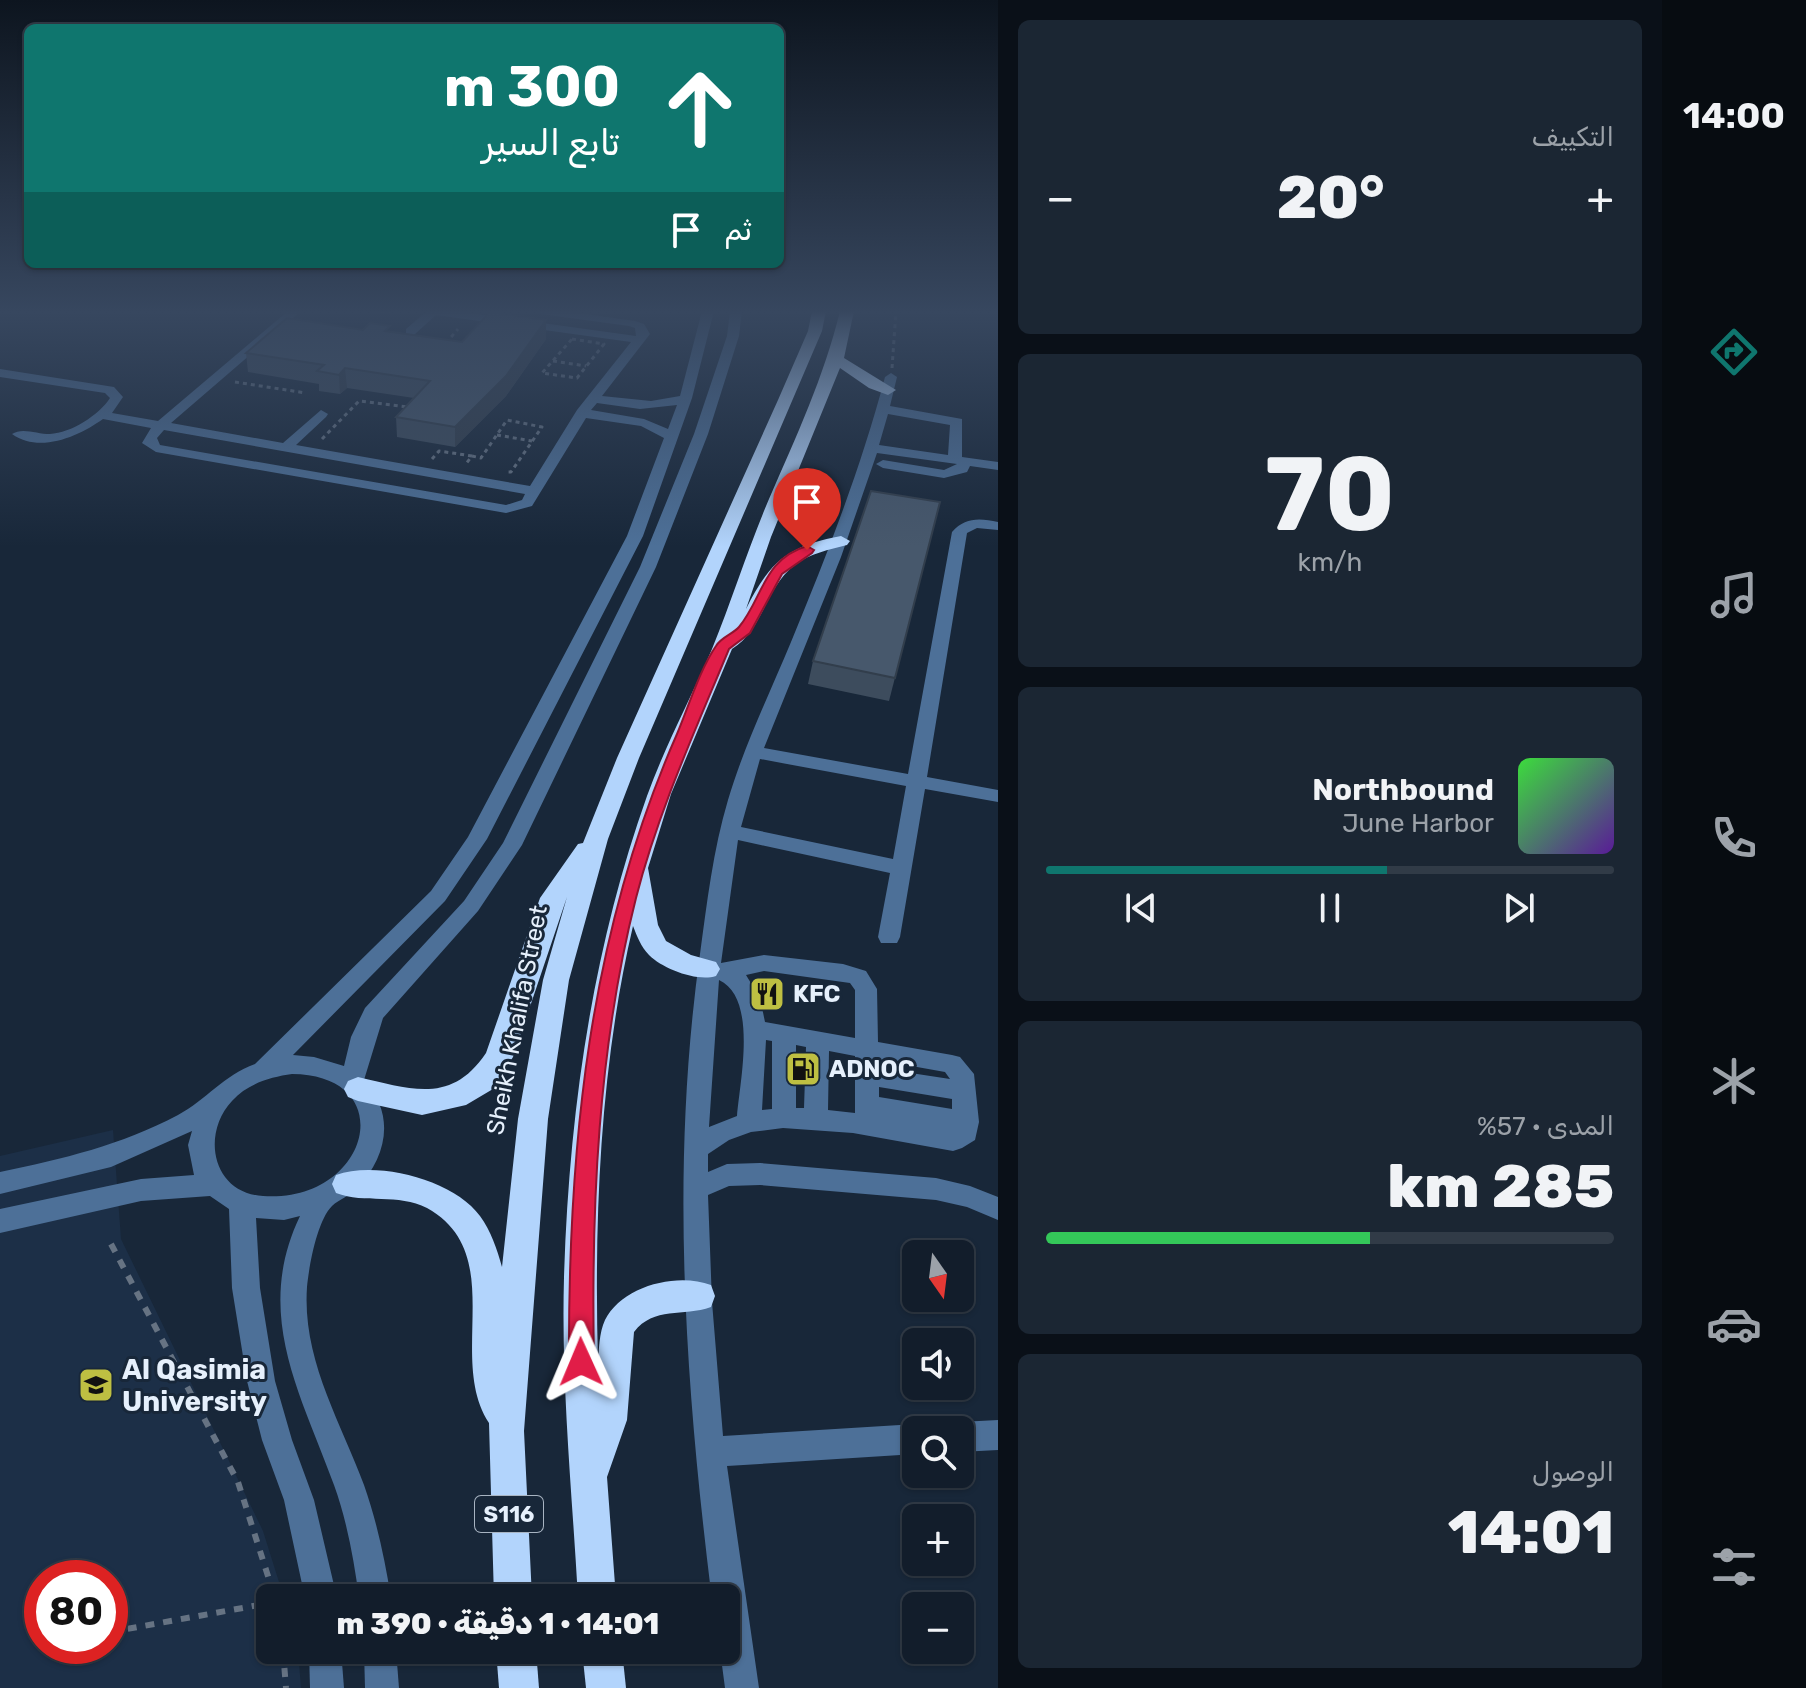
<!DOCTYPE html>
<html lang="ar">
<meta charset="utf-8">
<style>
:root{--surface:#121d2b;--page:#1b2633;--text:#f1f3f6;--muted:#9ca2a9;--line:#313b47;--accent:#0f766e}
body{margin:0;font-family:Rubik,Vazirmatn,sans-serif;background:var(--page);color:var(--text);direction:rtl;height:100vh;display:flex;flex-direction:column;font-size:30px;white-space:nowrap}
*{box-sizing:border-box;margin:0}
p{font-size:26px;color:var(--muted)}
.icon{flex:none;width:44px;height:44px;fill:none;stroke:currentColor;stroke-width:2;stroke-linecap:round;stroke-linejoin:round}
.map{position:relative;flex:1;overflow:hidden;direction:ltr}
.side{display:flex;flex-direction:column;gap:20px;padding:20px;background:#0a1018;width:664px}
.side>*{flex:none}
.hud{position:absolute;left:24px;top:24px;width:760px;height:244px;border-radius:12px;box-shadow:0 2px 6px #0004,0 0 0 2px var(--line);direction:rtl;background:#0f766e;color:#fff;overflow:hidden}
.needle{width:52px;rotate:166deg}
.buttons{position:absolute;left:902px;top:1240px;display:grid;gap:16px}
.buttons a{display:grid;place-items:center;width:72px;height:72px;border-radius:12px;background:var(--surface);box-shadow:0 2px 6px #0004,0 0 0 2px var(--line);font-size:40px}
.speed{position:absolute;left:24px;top:1560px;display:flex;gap:16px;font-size:40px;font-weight:700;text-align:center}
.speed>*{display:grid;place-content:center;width:104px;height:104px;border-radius:50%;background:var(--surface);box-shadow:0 2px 6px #0004,0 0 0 2px var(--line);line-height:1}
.speed .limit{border:12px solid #d22;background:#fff;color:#111}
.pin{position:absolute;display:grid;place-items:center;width:68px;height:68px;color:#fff;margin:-82px -34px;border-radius:50% 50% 50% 0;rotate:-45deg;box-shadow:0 0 8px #0007}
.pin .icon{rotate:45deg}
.me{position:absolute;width:88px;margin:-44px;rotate:359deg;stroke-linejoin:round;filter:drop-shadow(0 0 6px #0008)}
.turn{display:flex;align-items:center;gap:28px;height:168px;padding:0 32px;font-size:36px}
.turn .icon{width:104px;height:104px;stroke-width:2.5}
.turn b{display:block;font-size:56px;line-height:68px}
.then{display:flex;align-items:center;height:76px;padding:0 32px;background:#0003;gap:16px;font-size:30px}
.big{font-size:60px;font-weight:800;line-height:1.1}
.side .widget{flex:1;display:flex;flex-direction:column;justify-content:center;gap:12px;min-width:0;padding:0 28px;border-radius:12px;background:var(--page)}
.side .dial{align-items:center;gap:0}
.dial b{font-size:104px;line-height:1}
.song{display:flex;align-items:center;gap:24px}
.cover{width:96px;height:96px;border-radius:12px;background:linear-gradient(135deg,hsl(120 70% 55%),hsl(270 70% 35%))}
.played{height:8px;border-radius:4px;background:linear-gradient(90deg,var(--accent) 60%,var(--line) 60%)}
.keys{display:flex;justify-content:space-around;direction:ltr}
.heat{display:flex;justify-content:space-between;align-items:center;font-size:44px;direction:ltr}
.charge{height:12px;border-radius:6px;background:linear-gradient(90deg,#34c759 57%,var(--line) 0)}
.trip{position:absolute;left:256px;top:1584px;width:484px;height:80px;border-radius:12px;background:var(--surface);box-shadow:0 2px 6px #0004,0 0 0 2px var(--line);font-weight:800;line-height:80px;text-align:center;direction:rtl}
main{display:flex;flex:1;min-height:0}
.tab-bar{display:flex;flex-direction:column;width:144px;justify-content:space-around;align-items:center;background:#070c11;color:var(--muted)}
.tab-bar .icon{width:56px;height:56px}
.tab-bar .current{color:var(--accent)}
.tab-bar b{font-size:36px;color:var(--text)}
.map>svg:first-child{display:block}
.built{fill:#1c2f47;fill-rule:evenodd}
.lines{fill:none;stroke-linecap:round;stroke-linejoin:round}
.path-far1{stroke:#667383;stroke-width:3;stroke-dasharray:4 4;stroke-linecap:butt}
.path{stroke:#667383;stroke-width:6;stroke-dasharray:9 9;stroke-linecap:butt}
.minor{fill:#4d7098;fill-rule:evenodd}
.highway{fill:#b2d4fc;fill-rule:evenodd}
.wall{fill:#3d4c5d}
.shaded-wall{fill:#323e4c}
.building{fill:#47586c;stroke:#323e4c;stroke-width:2}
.route{fill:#e11d48;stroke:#92132f;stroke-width:2}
.labels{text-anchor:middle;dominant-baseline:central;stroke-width:6;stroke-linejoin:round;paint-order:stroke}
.shield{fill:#182739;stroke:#a8b4c2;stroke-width:2}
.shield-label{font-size:22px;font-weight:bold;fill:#e6f0fc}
.poi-label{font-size:24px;font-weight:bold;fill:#e6f0fc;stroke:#182739;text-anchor:start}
.street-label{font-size:24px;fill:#e6f0fc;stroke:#182739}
.near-poi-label{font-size:28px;font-weight:bold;fill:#e6f0fc;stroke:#182739;text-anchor:start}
</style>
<main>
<nav class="tab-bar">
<b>14:00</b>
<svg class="icon current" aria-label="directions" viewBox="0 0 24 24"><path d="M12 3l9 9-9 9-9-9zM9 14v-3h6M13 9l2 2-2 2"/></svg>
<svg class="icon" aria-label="music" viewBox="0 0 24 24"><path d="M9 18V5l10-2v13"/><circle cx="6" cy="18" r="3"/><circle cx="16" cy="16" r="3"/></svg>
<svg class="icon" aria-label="phone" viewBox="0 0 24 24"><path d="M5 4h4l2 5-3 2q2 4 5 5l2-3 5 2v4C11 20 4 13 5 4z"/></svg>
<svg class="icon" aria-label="climate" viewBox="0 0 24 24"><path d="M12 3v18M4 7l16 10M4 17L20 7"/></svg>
<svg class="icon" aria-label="car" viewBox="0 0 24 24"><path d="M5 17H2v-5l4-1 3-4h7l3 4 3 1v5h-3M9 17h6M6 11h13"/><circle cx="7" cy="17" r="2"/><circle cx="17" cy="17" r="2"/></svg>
<svg class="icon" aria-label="filters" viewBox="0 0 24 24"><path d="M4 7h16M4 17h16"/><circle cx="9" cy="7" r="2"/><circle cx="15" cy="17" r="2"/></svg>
</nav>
<section class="side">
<div class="widget"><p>التكييف</p>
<div class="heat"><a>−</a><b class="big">20°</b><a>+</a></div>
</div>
<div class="widget dial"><b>70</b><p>km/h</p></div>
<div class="widget">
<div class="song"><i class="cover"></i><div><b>Northbound</b><p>June Harbor</p></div></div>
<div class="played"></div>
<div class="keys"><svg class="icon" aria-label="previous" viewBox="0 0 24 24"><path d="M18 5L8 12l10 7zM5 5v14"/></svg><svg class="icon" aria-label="pause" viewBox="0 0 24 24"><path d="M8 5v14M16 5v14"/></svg><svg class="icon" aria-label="next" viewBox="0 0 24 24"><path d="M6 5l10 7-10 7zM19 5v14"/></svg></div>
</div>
<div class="widget"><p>المدى · 57%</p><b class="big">285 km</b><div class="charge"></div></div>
<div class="widget"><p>الوصول</p><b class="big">14:01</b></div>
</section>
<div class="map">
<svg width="998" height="1688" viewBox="0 0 998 1688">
<rect width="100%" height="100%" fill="#182739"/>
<!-- built -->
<path class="built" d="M113 1130 121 1239 263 1531 284 1598H270V1650H298L301 1688H0V1156ZM42 1578H110V1646H42Z"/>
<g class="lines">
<!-- path-far1 -->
<g class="path-far1">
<polyline points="373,311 391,313"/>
<polygon points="572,339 604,344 577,378 542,373"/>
<polyline points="446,343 458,329"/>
<polyline points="553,361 586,366"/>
<polyline points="892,368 896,311"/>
<polyline points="235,382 306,393"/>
<polyline points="497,435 532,441"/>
<polyline points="322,439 359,401 408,407"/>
<polyline points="472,456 481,458 507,420 542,427 511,472 507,472"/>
<polyline points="432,459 439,451 472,456 465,465"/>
</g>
<!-- path -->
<g class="path">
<polyline points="111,1244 238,1482 275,1598"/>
<polyline points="110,1632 270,1603"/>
<polyline points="283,1650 286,1688"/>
</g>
<!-- minor -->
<g class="minor">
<path d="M288 311H301L171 423 283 443 321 410 328 414 326 417 296 445 530 486 577 410 631 342 436 315 414 335H406V329L427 311H455L636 336 635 328 629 326 541 314 535 311H564L635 321 644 324 650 334 602 396 651 401 680 396 702 311H714L692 398 643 536 487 839 445 901 293 1055 314 1057 344 1066 351 1037 365 1008 464 901 503 843 640 567 694 434 727 336 730 311H742L739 336 708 434 656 567 522 845 478 911 383 1018 364 1080C396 1115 387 1156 357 1189 350 1196 339 1199 332 1206 317 1221 309 1266 307 1287 302 1359 340 1420 364 1485 377 1522 385 1560 391 1598H359C354 1560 347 1521 334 1485 301 1394 253 1314 300 1216L284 1220 256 1218 260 1288 275 1381 292 1440 314 1500 337 1598H305L284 1500 262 1440 247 1381 232 1288 229 1209 210 1196 141 1201 0 1233V1209L141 1179 194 1175 188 1145 192 1131 111 1167 0 1194V1172C63 1159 121 1145 178 1115 206 1100 224 1075 255 1064L431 891 468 837 627 536 664 438 641 426 586 418 532 506 506 513 156 452 142 443 151 428 103 419C79 436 40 454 12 434 22 427 37 434 50 434 71 433 99 415 110 398L105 393 0 377V369L114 387 123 397 112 413 158 421ZM597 403 640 409 677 405 668 429 644 419 591 410ZM164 430 525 494 522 500 506 505 160 445 157 438ZM292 1074C402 1075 370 1203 263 1196 212 1193 201 1134 232 1101 247 1084 270 1077 292 1074Z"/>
<path d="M891 373 897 377 890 406 962 419V457L998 462V470L970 466 967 472 944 478 883 468 876 464 883 460 944 470 957 464 877 453 841 557 764 748 908 774 952 532C965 517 980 518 998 522V530L977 528 967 533 927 777 998 790V802L925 789 900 937 897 943H881L878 937 890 873 738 840 721 963 764 955 843 964 866 971 877 989 878 1042 952 1055 960 1057 974 1074 979 1122 975 1140 962 1148 953 1151 853 1133 783 1128 751 1132 729 1140 708 1154V1172L727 1164 760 1163 936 1178 970 1186 998 1197V1220L967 1207 936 1200 760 1185 729 1186 708 1195 712 1302 723 1436 916 1424 927 1430H916V1454L727 1466 759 1688H725L720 1650H726V1598H712L711 1592C685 1379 670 1168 700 954 707 903 713 850 728 800 744 746 769 695 791 642 827 555 861 468 885 377ZM888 414 950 425 948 455 879 445ZM760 759 906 786 893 859 741 827ZM764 971 850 983 855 990V1038L765 1022 760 998 746 975ZM719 980C758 998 740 1080 737 1116L709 1127ZM766 1040 772 1041V1109L762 1110ZM796 1045 806 1047 804 1108H796ZM829 1051 855 1056V1113L828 1110ZM878 1060 945 1072 950 1079 878 1068ZM879 1087 952 1099V1109L879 1097Z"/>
<polygon points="998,1420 998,1450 960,1452 960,1430 948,1430 960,1422"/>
<polygon points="309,1650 341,1650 344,1688 310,1688"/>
<polygon points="364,1650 396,1650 399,1688 365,1688"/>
</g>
<!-- highway -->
<g class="highway">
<path d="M812 311H826L822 331 639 758 608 839 569 980 548 1119 524 1431 532 1598H494L489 1423C446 1357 509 1254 427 1208 398 1193 365 1204 336 1193L332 1184 336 1175C377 1160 454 1180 480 1216 491 1231 497 1249 502 1267L518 1119 543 980 567 897 513 1057 493 1089 466 1105 422 1115 358 1101 348 1097 344 1089 348 1081 358 1077C411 1089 451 1105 486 1053L540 898 578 844 583 843 617 758 778 400 808 331Z"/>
<path d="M840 311H854L844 358 896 390 888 395 869 388 840 368 771 537 746 609C770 561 788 546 841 536L850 541 847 545C829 550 810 553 795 565 765 587 764 629 732 649L671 794 648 868 658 925 666 941 691 955 716 962 720 969 716 976C697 982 663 969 649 955 641 947 637 936 633 926 600 1067 594 1218 598 1363 599 1349 599 1333 605 1320 622 1286 677 1272 711 1285L715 1296 711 1307C683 1317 654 1306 634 1332L627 1420 607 1477 616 1598H578C572 1491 561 1384 564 1277 569 1114 592 950 647 796 665 746 691 698 712 649 732 600 748 548 769 499 796 437 824 377 840 311Z"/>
<polygon points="496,1650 536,1650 539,1688 499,1688"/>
<polygon points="582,1650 622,1650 626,1688 586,1688"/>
</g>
</g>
<!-- wall -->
<g class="wall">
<polygon points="546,320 546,339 506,396 455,447 397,437 396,417 414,398 347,388 340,394 319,391 319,384 248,372 246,353 363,330 390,331 462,342"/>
<polygon points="940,502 889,701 808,684 813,661"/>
</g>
<!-- shaded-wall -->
<g class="shaded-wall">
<polygon points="546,320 546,339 506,396 455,447 455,427"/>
<polygon points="345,368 347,388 340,394 339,375"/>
</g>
<!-- building -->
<g class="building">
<polygon points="490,312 546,320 506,376 455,427 396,417 430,381 345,368 339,375 317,371 324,365 246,353 287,318 363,330 370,323 390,326 385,331 462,342"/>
<polygon points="871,491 940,502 895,678 813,661"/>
</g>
<!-- sky -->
<linearGradient id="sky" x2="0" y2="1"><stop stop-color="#0d151f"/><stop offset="0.57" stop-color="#37475f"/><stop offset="1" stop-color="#37475f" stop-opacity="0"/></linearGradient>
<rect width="998" height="547" fill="url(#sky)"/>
<!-- route -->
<path class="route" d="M807 546 814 550 812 553 782 574 750 633 729 649C695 731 658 812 636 898 598 1048 591 1207 594 1362L590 1370 581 1374 572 1370 569 1362C568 1145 589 934 677 734 688 708 700 669 716 646 721 637 733 634 739 627 763 598 763 559 807 546Z"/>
<!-- icons -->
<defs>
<symbol id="restaurant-square" viewBox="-11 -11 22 22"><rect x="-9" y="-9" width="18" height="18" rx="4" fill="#bebf42" stroke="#182739"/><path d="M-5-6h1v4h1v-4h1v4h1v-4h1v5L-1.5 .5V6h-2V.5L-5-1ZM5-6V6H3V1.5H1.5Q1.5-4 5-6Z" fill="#111"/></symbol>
<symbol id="fuel-square" viewBox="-11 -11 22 22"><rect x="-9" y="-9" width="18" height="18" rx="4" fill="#bebf42" stroke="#182739"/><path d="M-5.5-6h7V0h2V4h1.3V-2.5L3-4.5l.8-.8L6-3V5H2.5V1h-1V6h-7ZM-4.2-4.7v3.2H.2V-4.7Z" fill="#111"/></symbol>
<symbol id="university-square" viewBox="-11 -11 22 22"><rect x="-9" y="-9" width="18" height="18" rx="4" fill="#bebf42" stroke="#182739"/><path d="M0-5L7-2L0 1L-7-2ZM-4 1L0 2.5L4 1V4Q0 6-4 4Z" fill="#111"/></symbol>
</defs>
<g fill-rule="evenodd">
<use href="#restaurant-square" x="747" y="974" width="40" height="40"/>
<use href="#fuel-square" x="783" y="1049" width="40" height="40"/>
<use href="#university-square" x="76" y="1365" width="40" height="40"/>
</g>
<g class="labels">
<!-- shield labels -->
<rect class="shield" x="475" y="1496" width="68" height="36" rx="6"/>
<g class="shield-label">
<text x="509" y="1514">S116</text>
</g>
<!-- poi labels -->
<g class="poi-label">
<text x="793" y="994">KFC</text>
<text x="829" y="1069">ADNOC</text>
</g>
<!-- street labels -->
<g class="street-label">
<text transform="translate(517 1020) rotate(-79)">Sheikh Khalifa Street</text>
</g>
<!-- near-poi labels -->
<g class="near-poi-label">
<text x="122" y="1369">Al Qasimia<tspan x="122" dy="32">University</tspan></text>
</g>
</g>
</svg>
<div class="buttons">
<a><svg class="needle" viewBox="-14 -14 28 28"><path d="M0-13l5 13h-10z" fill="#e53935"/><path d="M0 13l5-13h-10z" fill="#9ca2a9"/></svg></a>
<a><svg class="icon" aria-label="sound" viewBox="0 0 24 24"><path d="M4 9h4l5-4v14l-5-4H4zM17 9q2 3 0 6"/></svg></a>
<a><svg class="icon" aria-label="search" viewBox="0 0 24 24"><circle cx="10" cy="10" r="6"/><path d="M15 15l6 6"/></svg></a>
<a>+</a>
<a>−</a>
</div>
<div class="speed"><div class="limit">80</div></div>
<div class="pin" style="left:807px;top:550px;background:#d93025"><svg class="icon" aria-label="arrive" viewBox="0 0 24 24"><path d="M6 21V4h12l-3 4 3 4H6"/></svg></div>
<svg class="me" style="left:581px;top:1362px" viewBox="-20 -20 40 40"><path d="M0-17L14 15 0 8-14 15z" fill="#e11d48" stroke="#fff" stroke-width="4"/></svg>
<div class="trip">14:01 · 1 دقيقة · 390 m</div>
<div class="hud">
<div class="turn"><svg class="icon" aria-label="ahead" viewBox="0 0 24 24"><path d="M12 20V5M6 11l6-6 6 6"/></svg><div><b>300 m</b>تابع السير</div></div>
<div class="then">ثم<svg class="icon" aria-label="arrive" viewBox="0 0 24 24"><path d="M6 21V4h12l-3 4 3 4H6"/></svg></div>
</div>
</div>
</main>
